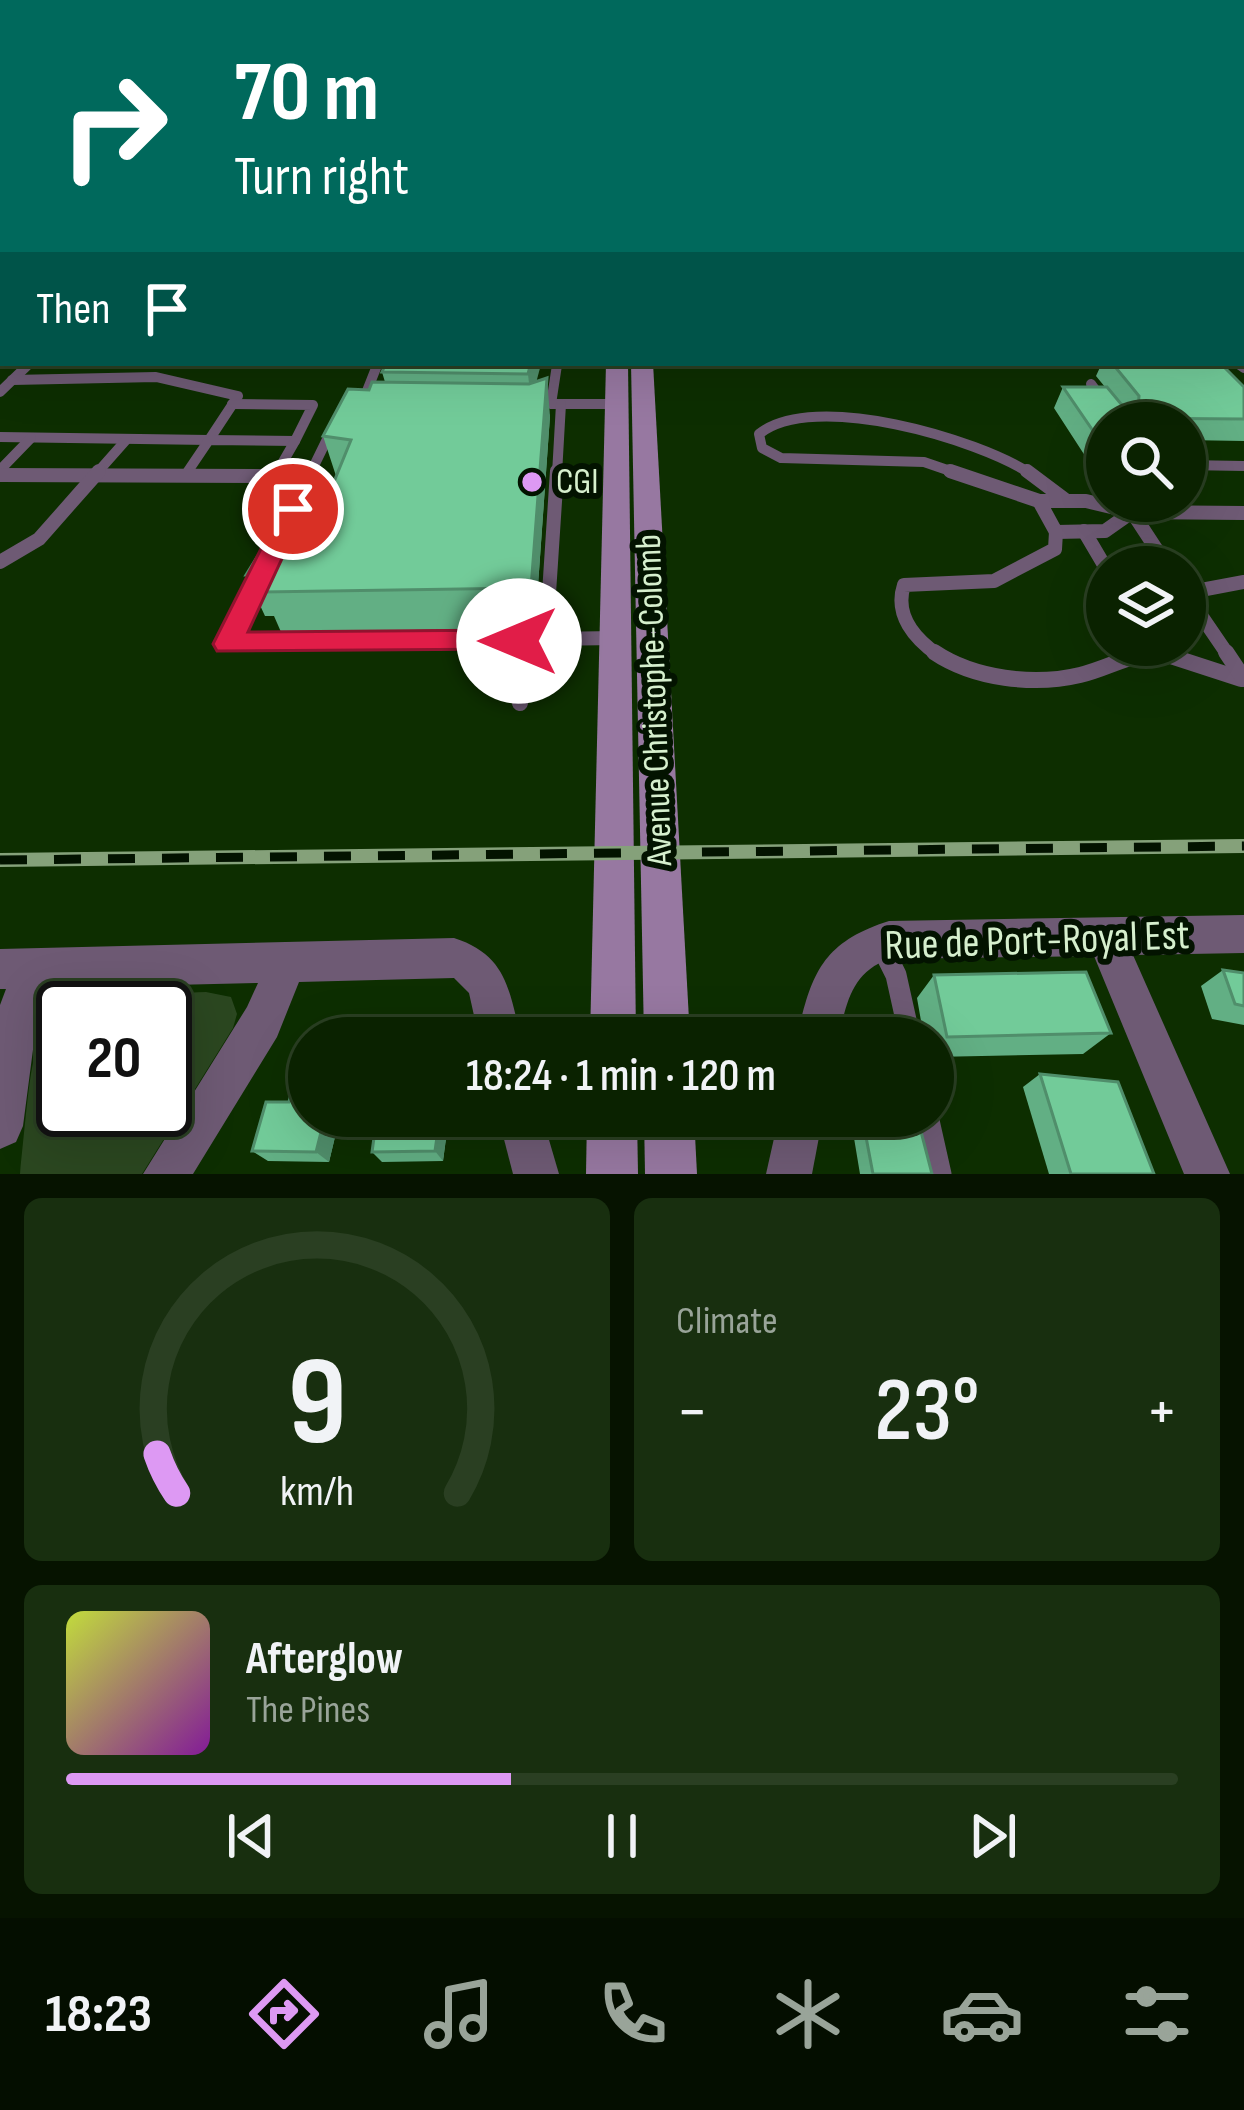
<!DOCTYPE html>
<meta charset="utf-8">
<style>
:root{--surface:#0a2200;--page:#182f0f;--text:#f1f3f6;--muted:#99a499;--line:#2a3f22;--accent:#dd99f3}
body{margin:0;font-family:"Sofia Sans Condensed",sans-serif;background:var(--page);color:var(--text);height:100vh;display:flex;flex-direction:column;font-size:45px;white-space:nowrap}
*{box-sizing:border-box;margin:0}
p{font-size:39px;color:var(--muted)}
.icon{flex:none;width:66px;height:66px;fill:none;stroke:currentColor;stroke-width:2;stroke-linecap:round;stroke-linejoin:round}
.map{position:relative;height:1174px;overflow:hidden}
.drawer{display:flex;flex-direction:column;gap:24px;padding:24px;background:#061300;flex:1}
.drawer>*{flex:none}
.banner{position:absolute;left:0px;top:0px;width:1245px;height:366px;box-shadow:0 12px 48px #0002,0 0 0 3px var(--line);background:#00695c;color:#fff;overflow:hidden}
.tools{position:absolute;left:1086px;top:402px;display:grid;gap:24px}
.tools a{display:grid;place-items:center;width:120px;height:120px;border-radius:50%;background:var(--surface);box-shadow:0 12px 48px #0002,0 0 0 3px var(--line);font-size:60px}
.speed{position:absolute;left:36px;top:981px;display:flex;gap:24px;font-size:60px;font-weight:700;text-align:center}
.speed>*{display:grid;place-content:center;width:156px;height:156px;border-radius:50%;background:var(--surface);box-shadow:0 12px 48px #0002,0 0 0 3px var(--line);line-height:1}
.speed .limit{border:6px solid #111;border-radius:18px;background:#fff;color:#111}
.pin{position:absolute;display:grid;place-items:center;width:102px;height:102px;color:#fff;margin:-51px;border:6px solid #fff;border-radius:50%;box-shadow:0 3px 12px #0007}
.me{position:absolute;width:132px;margin:-66px;rotate:270deg;stroke-linejoin:round;filter:drop-shadow(0 0 9px #0008)}
.turn{display:flex;align-items:center;gap:42px;height:252px;padding:0 36px;font-size:54px}
.turn .icon{width:156px;height:156px;stroke-width:2.5}
.turn b{display:block;font-size:84px;line-height:102px}
.then{display:flex;align-items:center;height:114px;padding:0 36px;background:#0003;gap:24px;font-size:45px}
.big{font-size:90px;font-weight:600;line-height:1.1}
.drawer .widget{flex:1;display:flex;flex-direction:column;justify-content:center;gap:18px;min-width:0;padding:0 42px;border-radius:18px;background:var(--page)}
.drawer .dial{align-items:center;gap:0}
.dial svg{height:312px;overflow:visible;fill:none;stroke:var(--line);stroke-width:7;stroke-linecap:round;text-anchor:middle}
.dial text{fill:var(--text);stroke:none}
.song{display:flex;align-items:center;gap:36px}
.cover{width:144px;height:144px;border-radius:18px;background:linear-gradient(135deg,hsl(70 70% 55%),hsl(290 70% 35%))}
.played{height:12px;border-radius:6px;background:linear-gradient(90deg,var(--accent) 40%,var(--line) 40%)}
.keys{display:flex;justify-content:space-around;direction:ltr}
.heat{display:flex;justify-content:space-between;align-items:center;font-size:66px;direction:ltr}
.drawer .tiles{flex:1;display:grid;gap:24px;grid-template-columns:1fr 1fr}
.widget:last-child{grid-column:span 2}
.trip{position:absolute;left:288px;top:1017px;width:666px;height:120px;border-radius:60px;background:var(--surface);box-shadow:0 12px 48px #0002,0 0 0 3px var(--line);font-weight:600;line-height:120px;text-align:center}
.menu{display:flex;height:192px;justify-content:space-around;align-items:center;background:#040e00;color:var(--muted)}
.menu .icon{width:84px;height:84px}
.menu .current{color:var(--accent)}
.menu b{font-size:54px;color:var(--text)}
.map>svg:first-child{display:block}
.green{fill:#2b4720;fill-rule:evenodd}
.lines{fill:none;stroke-linecap:round;stroke-linejoin:round}
.lane-far3{stroke:#6e5a74;stroke-width:10}
.lane-far2{stroke:#6e5a74;stroke-width:14}
.lane-far1{stroke:#6e5a74;stroke-width:16}
.lane{stroke:#6e5a74;stroke-width:21}
.street{fill:#6e5a74;fill-rule:evenodd}
.secondary{fill:#9778a1;fill-rule:evenodd}
.rail-casing{stroke:#85a17a;stroke-width:14}
.rail{stroke:#031300;stroke-width:9;stroke-dasharray:27;stroke-linecap:butt}
.wall{fill:#62af84}
.shaded-wall{fill:#508e6b}
.building{fill:#72cb99;stroke:#508e6b;stroke-width:3}
.route{fill:#e11d48;stroke:#92132f;stroke-width:3}
.poi-dot{fill:#dd99f3;stroke:#031300;stroke-width:4.5}
.labels{text-anchor:middle;dominant-baseline:central;stroke-width:12;stroke-linejoin:round;paint-order:stroke}
.poi-label{font-size:36px;fill:#d6efcd;stroke:#031300;text-anchor:start}
.street-label{font-size:36px;fill:#d6efcd;stroke:#031300}
.near-street-label{font-size:42px;fill:#d6efcd;stroke:#031300}
</style>
<div class="map">
<svg width="1244" height="1174" viewBox="0 0 1244 1174">
<rect width="100%" height="100%" fill="#0d2e00"/>
<!-- green -->
<path class="green" d="M206 992 231 997 237 1014 233 1028 142 1174H20C39 999 23 1000 206 992ZM63 1008H165V1110H63Z"/>
<g class="lines">
<!-- lane-far3 -->
<g class="lane-far3">
<polyline points="1237,363 1244,368"/>
<polyline points="557,365 551,404 616,404"/>
<polyline points="1091,384 1120,423"/>
<polyline points="0,392 30,363"/>
<polyline points="361,406 378,363"/>
<polyline points="0,437 209,440 238,396 156,377 12,380"/>
<polyline points="1185,465 1244,466"/>
<polyline points="1100,469 1107,469"/>
<polyline points="0,470 31,438"/>
<polyline points="96,474 127,439"/>
<polyline points="186,474 209,440 295,441 313,405 232,404"/>
<polyline points="276,474 295,441"/>
<polyline points="310,474 333,427"/>
<polyline points="557,474 561,404"/>
<path d="M959 474 924 462 781 458 762 448 759 434C813 390 978 439 1031 474"/>
</g>
<!-- lane-far2 -->
<g class="lane-far2">
<polyline points="557,471 546,639 616,638"/>
<polyline points="950,471 1039,501"/>
<polyline points="1027,471 1067,501"/>
<polyline points="0,475 275,476 278,471"/>
<polygon points="1039,501 1086,501 1132,512 1105,531 1056,532"/>
<polyline points="1132,512 1244,513"/>
<polyline points="1132,512 1168,567"/>
<polyline points="285,526 312,471"/>
<polyline points="1084,531 1107,570"/>
<polyline points="0,562 39,539 99,471"/>
<polyline points="259,578 228,644 546,639"/>
<polyline points="1185,592 1228,655"/>
<polyline points="1185,593 1244,582"/>
<polyline points="1152,645 1167,655"/>
<polyline points="528,655 530,640"/>
<path d="M938 655C915 639 894 615 904 585L994 581 1055 549 1056 532"/>
<polyline points="1135,655 1156,652"/>
</g>
<!-- lane-far1 -->
<g class="lane-far1">
<path d="M934 652C974 679 1034 686 1080 675 1105 669 1127 656 1152 652"/>
<polyline points="1158,652 1241,679"/>
<polyline points="1226,652 1244,679"/>
<polyline points="520,703 528,652"/>
</g>
<!-- lane -->
<g class="lane">
<polyline points="882,947 896,975 910,1038"/>
<polyline points="928,1116 941,1174"/>
</g>
<!-- street -->
<g class="street">
<rect x="1242" y="209" width="2" height="10"/>
<rect x="0" y="335" width="3" height="12"/>
<rect x="1242" y="347" width="2" height="12"/>
<path d="M1244 915V953L1133 955 1230 1174H1184L1094 956 889 959C852 972 846 1003 839 1038H797C811 973 823 942 889 921Z"/>
<path d="M454 938C507 955 509 990 521 1038H479L469 993 454 978 299 982 277 1037 193 1174H143L247 1007 258 983 47 988 37 1019 23 1126 16 1142 0 1149V1005L6 989H0V949Z"/>
<polygon points="498,1116 542,1116 559,1174 513,1174"/>
<polygon points="779,1116 823,1116 812,1174 766,1174"/>
</g>
<!-- secondary -->
<g class="secondary">
<polygon points="606,363 628,363 636,1038 590,1038"/>
<polygon points="631,363 653,363 690,1038 644,1038"/>
<polygon points="587,1116 637,1116 638,1174 586,1174"/>
<polygon points="644,1116 694,1116 697,1174 645,1174"/>
</g>
<defs>
<polyline id="rail" points="0,860 1244,846"/>
</defs>
<!-- rail casing -->
<use href="#rail" class="rail-casing"/>
<!-- rail -->
<use href="#rail" class="rail"/>
</g>
<!-- wall -->
<g class="wall">
<polygon points="386,363 539,363 536,381 550,416 535,628 281,632 274,616 265,616 246,575 322,511 336,476 323,436 369,390 385,382 382,372"/>
<polygon points="1102,363 1220,363 1244,387 1244,441 1185,440 1185,423 1107,423 1107,463 1089,462 1054,408 1063,387 1105,387 1096,376"/>
<polygon points="1223,970 1244,973 1244,1025 1212,1019 1201,986"/>
<polygon points="934,975 1111,1033 1083,1054 933,1057 933,1038 924,1038 917,998"/>
<polygon points="305,1035 345,1036 346,1038 309,1038 309,1116 340,1116 329,1162 268,1161 252,1151 266,1102 289,1102"/>
<polygon points="1040,1074 1154,1174 1049,1174 1023,1087"/>
<polygon points="377,1116 449,1116 443,1161 382,1162 372,1152"/>
<polygon points="859,1116 917,1116 932,1174 860,1174 853,1132 860,1124"/>
</g>
<!-- shaded-wall -->
<g class="shaded-wall">
<polygon points="0,350 3,355 3,363 7,363 0,369"/>
<polygon points="531,363 539,363 540,368 531,402 528,374"/>
<polygon points="547,378 550,416 535,628 531,588"/>
<polygon points="325,1116 340,1116 329,1162 316,1152"/>
<polygon points="440,1116 449,1116 443,1161 435,1151"/>
</g>
<!-- building -->
<g class="building">
<polygon points="3,147 3,295 0,295 0,154"/>
<polygon points="1242,214 1244,215 1244,301 1242,301"/>
<polygon points="386,363 531,363 528,374 382,372"/>
<polygon points="1112,363 1220,363 1244,387 1244,419 1113,418 1117,423 1107,423 1107,441 1100,441 1063,387 1107,387 1126,410 1138,409 1139,396"/>
<polygon points="547,378 531,588 263,592 270,575 246,575 287,509 322,511 351,440 323,436 348,389 369,390 372,382 529,384"/>
<polygon points="1223,970 1244,973 1244,1006 1235,1004"/>
<polygon points="1086,972 1111,1033 947,1037 934,975"/>
<polygon points="388,1034 429,1034 428,1038 387,1038"/>
<polygon points="305,1035 345,1036 344,1038 309,1038 309,1116 325,1116 316,1152 252,1151 266,1102 289,1102"/>
<polygon points="1040,1074 1118,1082 1154,1174 1071,1174"/>
<polygon points="377,1116 440,1116 435,1151 372,1152"/>
<polygon points="870,1116 917,1116 932,1174 873,1174 863,1121 871,1121"/>
</g>
<!-- sky -->
<linearGradient id="sky" x2="0" y2="1"><stop stop-color="#071900"/><stop offset="0.43" stop-color="#2f4c37"/><stop offset="1" stop-color="#2f4c37" stop-opacity="0"/></linearGradient>
<rect width="1244" height="289" fill="url(#sky)"/>
<!-- route -->
<polygon class="route" points="293,501 305,509 248,632 519,630 529,633 533,641 529,649 217,651 213,644 281,509"/>
<!-- markers -->
<circle class="poi-dot" cx="532" cy="482" r="12"/>
<g class="labels">
<!-- poi labels -->
<g class="poi-label">
<text x="556" y="482">CGI</text>
</g>
<!-- street labels -->
<g class="street-label">
<text transform="translate(655 700) rotate(-92)">Avenue Christophe-Colomb</text>
</g>
<!-- near-street labels -->
<g class="near-street-label">
<text transform="translate(1037 941) rotate(-2)">Rue de Port-Royal Est</text>
</g>
</g>
</svg>
<div class="tools">
<a><svg class="icon" aria-label="search" viewBox="0 0 24 24"><circle cx="10" cy="10" r="6"/><path d="M15 15l6 6"/></svg></a>
<a><svg class="icon" aria-label="layers" viewBox="0 0 24 24"><path d="M12 4l9 5-9 5-9-5zM3 14l9 5 9-5"/></svg></a>
</div>
<div class="speed"><div class="limit">20</div></div>
<div class="pin" style="left:293px;top:509px;background:#d93025"><svg class="icon" aria-label="arrive" viewBox="0 0 24 24"><path d="M6 21V4h12l-3 4 3 4H6"/></svg></div>
<svg class="me" style="left:519px;top:641px" viewBox="-20 -20 40 40"><circle r="19" fill="#fff"/><path d="M0-13L10 11 0 6-10 11z" fill="#e11d48"/></svg>
<div class="trip">18:24 · 1 min · 120 m</div>
<div class="banner">
<div class="turn"><svg class="icon" aria-label="right" viewBox="0 0 24 24"><path d="M7 20v-9h11M14 6l5 5-5 5"/></svg><div><b>70 m</b>Turn right</div></div>
<div class="then">Then<svg class="icon" aria-label="arrive" viewBox="0 0 24 24"><path d="M6 21V4h12l-3 4 3 4H6"/></svg></div>
</div>
</div>
<section class="drawer">
<div class="tiles">
<div class="widget dial"><svg viewBox="0 0 100 80">
<path d="M14 69A42 42 0 1 1 86 69"/>
<path d="M14 69A42 42 0 0 1 9 59" stroke="#dd99f3"/>
<text x="50" y="56" font-size="32" font-weight="700">9</text>
<text x="50" y="72" font-size="11">km/h</text>
</svg></div>
<div class="widget"><p>Climate</p>
<div class="heat"><a>−</a><b class="big">23°</b><a>+</a></div>
</div>
<div class="widget">
<div class="song"><i class="cover"></i><div><b>Afterglow</b><p>The Pines</p></div></div>
<div class="played"></div>
<div class="keys"><svg class="icon" aria-label="previous" viewBox="0 0 24 24"><path d="M18 5L8 12l10 7zM5 5v14"/></svg><svg class="icon" aria-label="pause" viewBox="0 0 24 24"><path d="M8 5v14M16 5v14"/></svg><svg class="icon" aria-label="next" viewBox="0 0 24 24"><path d="M6 5l10 7-10 7zM19 5v14"/></svg></div>
</div>
</div>
</section>
<nav class="menu">
<b>18:23</b>
<svg class="icon current" aria-label="directions" viewBox="0 0 24 24"><path d="M12 3l9 9-9 9-9-9zM9 14v-3h6M13 9l2 2-2 2"/></svg>
<svg class="icon" aria-label="music" viewBox="0 0 24 24"><path d="M9 18V5l10-2v13"/><circle cx="6" cy="18" r="3"/><circle cx="16" cy="16" r="3"/></svg>
<svg class="icon" aria-label="phone" viewBox="0 0 24 24"><path d="M5 4h4l2 5-3 2q2 4 5 5l2-3 5 2v4C11 20 4 13 5 4z"/></svg>
<svg class="icon" aria-label="climate" viewBox="0 0 24 24"><path d="M12 3v18M4 7l16 10M4 17L20 7"/></svg>
<svg class="icon" aria-label="car" viewBox="0 0 24 24"><path d="M5 17H2v-5l4-1 3-4h7l3 4 3 1v5h-3M9 17h6M6 11h13"/><circle cx="7" cy="17" r="2"/><circle cx="17" cy="17" r="2"/></svg>
<svg class="icon" aria-label="filters" viewBox="0 0 24 24"><path d="M4 7h16M4 17h16"/><circle cx="9" cy="7" r="2"/><circle cx="15" cy="17" r="2"/></svg>
</nav>
